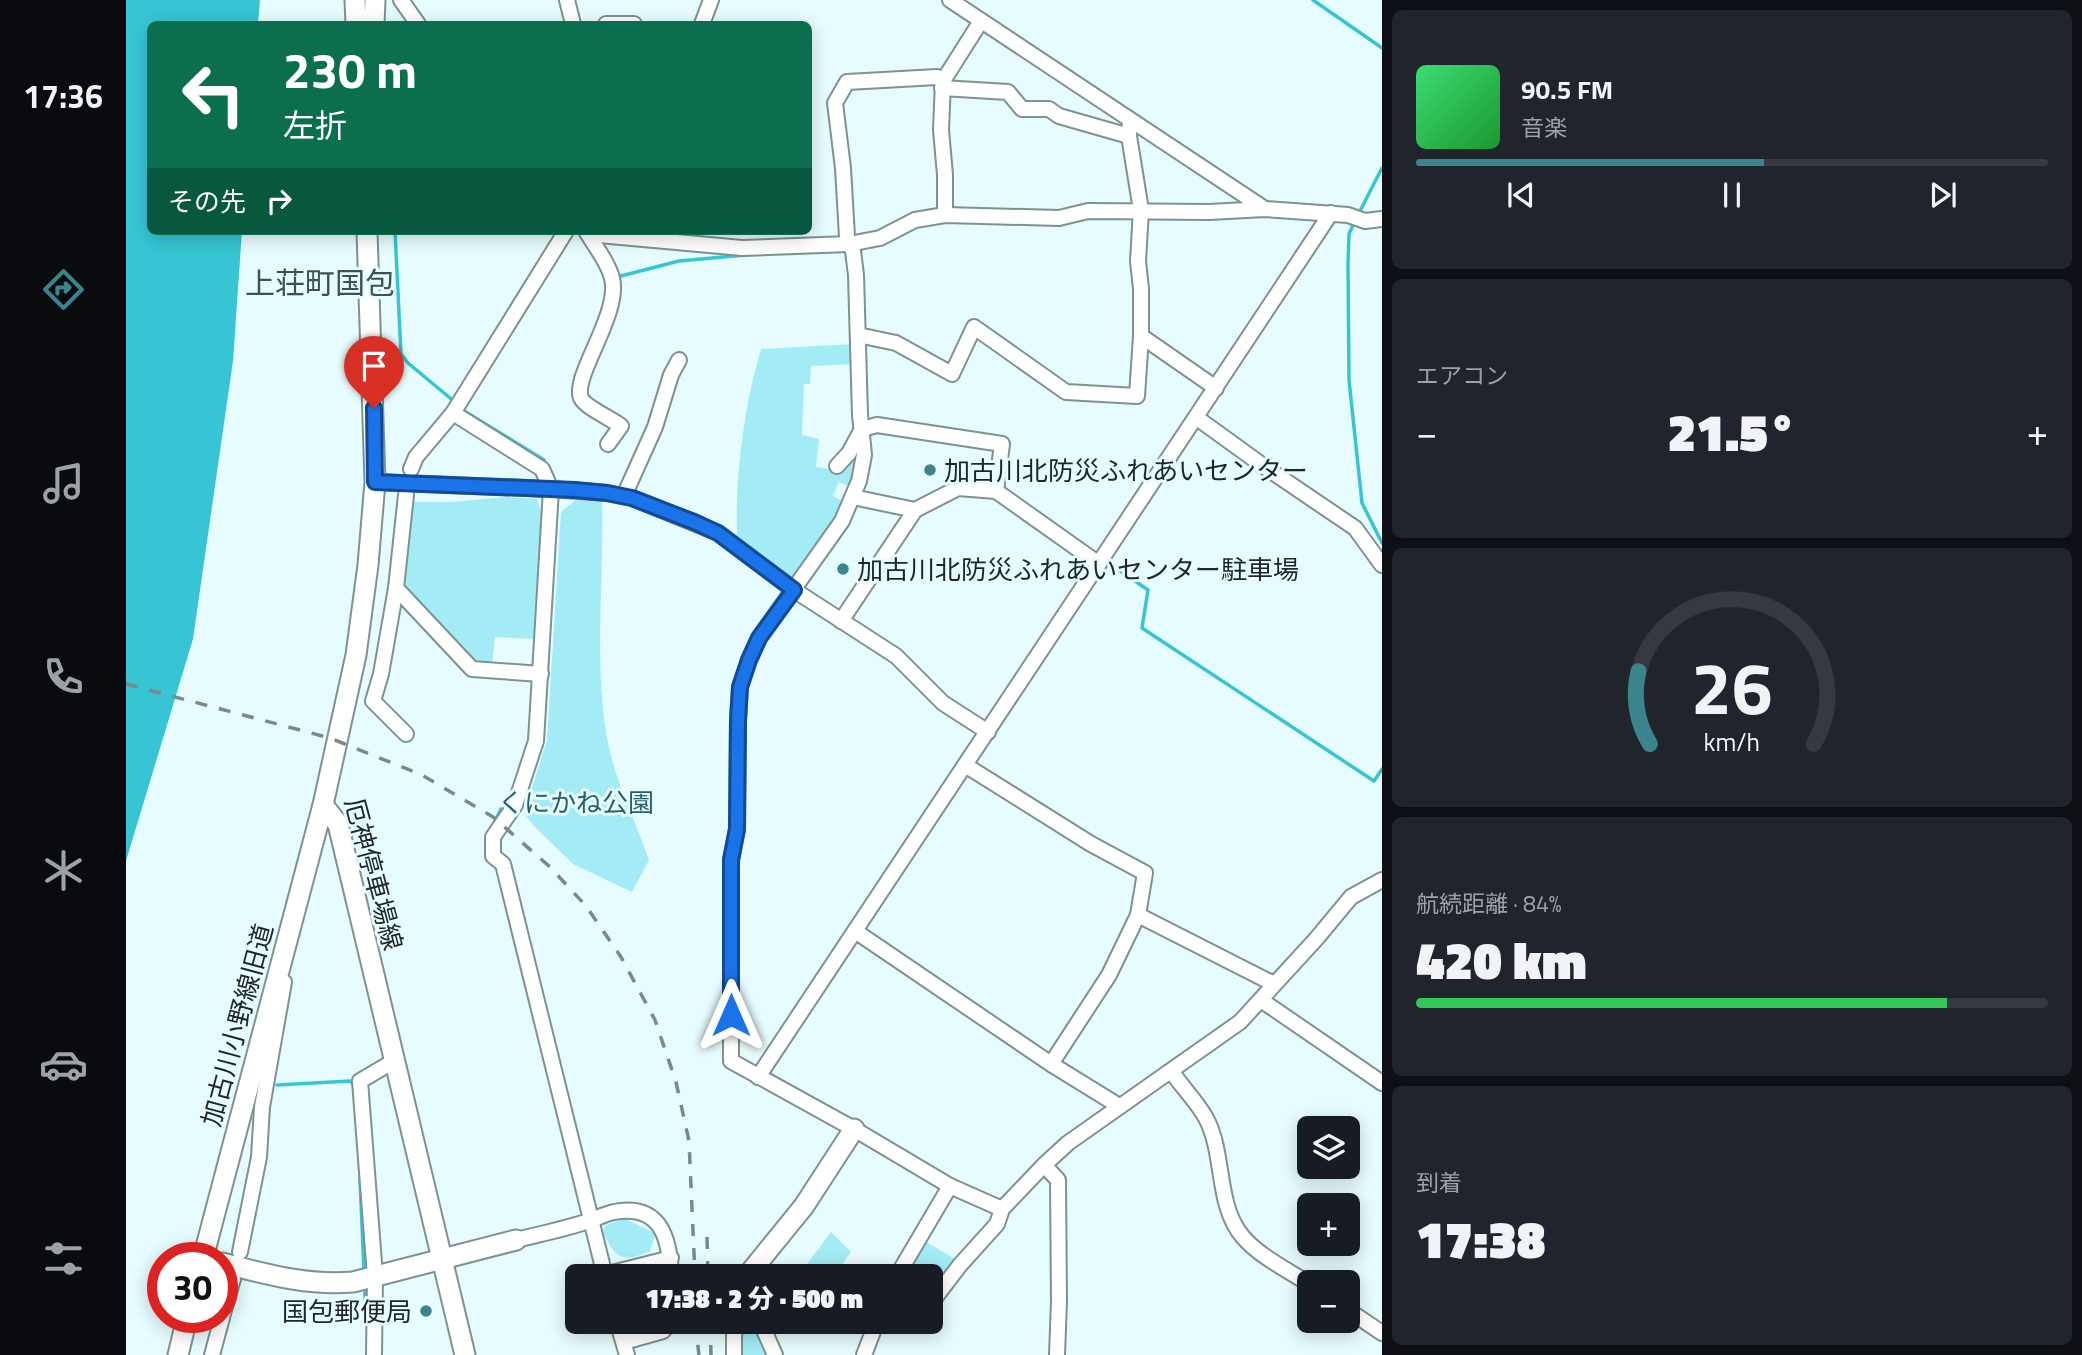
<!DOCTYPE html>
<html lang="ja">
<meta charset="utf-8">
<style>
:root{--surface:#171b24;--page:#20242c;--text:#f1f3f6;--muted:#9ea1a6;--line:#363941;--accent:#3c848c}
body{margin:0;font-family:"Titillium Web","Noto Sans JP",sans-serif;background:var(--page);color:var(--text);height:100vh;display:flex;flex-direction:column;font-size:26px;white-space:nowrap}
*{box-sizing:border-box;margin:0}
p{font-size:23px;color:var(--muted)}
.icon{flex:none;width:38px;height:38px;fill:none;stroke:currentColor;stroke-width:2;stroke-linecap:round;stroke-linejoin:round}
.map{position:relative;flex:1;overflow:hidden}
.details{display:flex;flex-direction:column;gap:10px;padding:10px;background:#0d0f14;width:700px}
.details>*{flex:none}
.hud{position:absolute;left:21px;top:21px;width:665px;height:214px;border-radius:10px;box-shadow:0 4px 18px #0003;background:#0b6e4f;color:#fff;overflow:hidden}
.fabs{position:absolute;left:1171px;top:1116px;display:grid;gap:14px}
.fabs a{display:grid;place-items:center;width:63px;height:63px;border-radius:10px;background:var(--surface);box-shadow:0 4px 18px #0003;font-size:35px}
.speed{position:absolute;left:21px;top:1242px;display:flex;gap:14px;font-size:35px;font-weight:700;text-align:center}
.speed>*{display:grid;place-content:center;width:91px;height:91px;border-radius:50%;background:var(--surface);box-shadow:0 4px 18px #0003;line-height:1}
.speed .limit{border:10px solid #d22;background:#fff;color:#111}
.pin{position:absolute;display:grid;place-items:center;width:60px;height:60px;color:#fff;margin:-72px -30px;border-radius:50% 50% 50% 0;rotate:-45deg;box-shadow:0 0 7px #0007}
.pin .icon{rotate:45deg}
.me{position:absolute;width:77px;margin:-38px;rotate:0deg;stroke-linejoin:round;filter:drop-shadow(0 0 5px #0008)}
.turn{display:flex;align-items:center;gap:24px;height:147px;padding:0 21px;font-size:32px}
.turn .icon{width:91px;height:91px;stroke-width:2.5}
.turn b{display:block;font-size:49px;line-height:60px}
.then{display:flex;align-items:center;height:66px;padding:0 21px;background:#0003;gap:14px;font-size:26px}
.big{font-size:52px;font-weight:800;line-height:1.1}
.details .card{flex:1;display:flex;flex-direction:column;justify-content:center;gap:10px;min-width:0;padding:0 24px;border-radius:10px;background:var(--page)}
.details .dial{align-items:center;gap:0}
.dial svg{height:182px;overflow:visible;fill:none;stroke:var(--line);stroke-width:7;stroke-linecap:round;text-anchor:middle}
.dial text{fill:var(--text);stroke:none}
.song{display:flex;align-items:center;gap:21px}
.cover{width:84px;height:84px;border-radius:10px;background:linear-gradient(135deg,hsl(140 70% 55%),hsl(130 70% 35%))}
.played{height:7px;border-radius:4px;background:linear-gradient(90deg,var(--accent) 55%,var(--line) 55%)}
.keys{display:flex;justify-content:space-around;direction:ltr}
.heat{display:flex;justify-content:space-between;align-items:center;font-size:38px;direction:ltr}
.charge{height:10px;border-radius:5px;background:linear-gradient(90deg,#34c759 84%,var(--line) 0)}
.trip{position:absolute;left:439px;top:1264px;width:378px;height:70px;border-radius:10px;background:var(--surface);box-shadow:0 4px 18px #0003;font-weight:800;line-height:70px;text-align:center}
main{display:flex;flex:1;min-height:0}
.menu{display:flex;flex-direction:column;width:126px;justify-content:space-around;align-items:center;background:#090b0e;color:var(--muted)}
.menu .icon{width:49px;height:49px}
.menu .on{color:var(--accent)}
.menu b{font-size:32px;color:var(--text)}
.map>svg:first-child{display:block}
.green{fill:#a4ecf5}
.water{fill:#37c5d4}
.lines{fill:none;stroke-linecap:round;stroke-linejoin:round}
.stream{stroke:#37c5d4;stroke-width:3.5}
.street-casing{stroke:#7e9193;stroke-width:18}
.secondary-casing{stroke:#7e9193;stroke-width:23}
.street{stroke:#fff;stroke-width:14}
.secondary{stroke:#fff;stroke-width:19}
.rail{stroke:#7b898a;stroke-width:3.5;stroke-dasharray:12 12;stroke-linecap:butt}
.route-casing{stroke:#114b97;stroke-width:18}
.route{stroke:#1a73e8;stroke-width:12}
.poi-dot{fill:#3c848c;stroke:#e7fcfe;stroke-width:2.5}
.labels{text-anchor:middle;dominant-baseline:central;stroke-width:6;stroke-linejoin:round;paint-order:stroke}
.poi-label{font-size:26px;fill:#1f2627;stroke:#e7fcfe;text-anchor:start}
.park-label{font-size:26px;fill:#296067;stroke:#e7fcfe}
.street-label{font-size:26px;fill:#1f2627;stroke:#e7fcfe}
.quarter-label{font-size:30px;fill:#3f5052;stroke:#e7fcfe}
</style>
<main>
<nav class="menu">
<b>17:36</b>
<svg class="icon on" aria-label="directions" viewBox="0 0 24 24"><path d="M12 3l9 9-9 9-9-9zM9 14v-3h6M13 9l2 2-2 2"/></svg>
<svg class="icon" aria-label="music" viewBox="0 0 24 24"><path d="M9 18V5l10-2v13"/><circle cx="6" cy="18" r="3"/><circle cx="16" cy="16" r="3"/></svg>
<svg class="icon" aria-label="phone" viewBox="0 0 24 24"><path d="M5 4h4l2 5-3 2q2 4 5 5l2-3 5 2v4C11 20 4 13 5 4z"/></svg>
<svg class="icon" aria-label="climate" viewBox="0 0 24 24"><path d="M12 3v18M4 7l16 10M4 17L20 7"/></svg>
<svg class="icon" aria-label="car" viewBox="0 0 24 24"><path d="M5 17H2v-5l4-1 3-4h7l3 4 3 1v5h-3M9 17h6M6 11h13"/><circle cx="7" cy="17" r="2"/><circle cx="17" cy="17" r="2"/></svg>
<svg class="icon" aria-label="filters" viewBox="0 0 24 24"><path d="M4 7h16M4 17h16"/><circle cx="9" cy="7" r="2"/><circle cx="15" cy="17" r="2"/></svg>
</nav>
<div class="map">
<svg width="1256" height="1355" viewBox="0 0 1256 1355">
<rect width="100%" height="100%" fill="#e7fcfe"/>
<!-- green -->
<g class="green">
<path d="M728 344V364L685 366 684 384H678L676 435 693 439 690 467 712 470 733 447 725 487 713 482 707 496 719 502 709 523 669 580 611 537C609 477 618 406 635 349Z"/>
<polygon points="379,497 411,499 415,511 408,639 369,637 366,666 355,666 347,662 276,584 282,544 284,502 325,502"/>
<path d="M450 500 476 501C478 580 468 660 481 738 489 781 509 819 523 860L506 892 447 864 407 825 398 813 421 740 435 512Z"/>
<path d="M499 1219 523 1230 529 1235 524 1251C496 1264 488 1257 477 1232L479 1225Z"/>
<polygon points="705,1232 725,1252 708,1276 672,1276"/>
<polygon points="797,1240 832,1261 805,1298 805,1276 777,1276"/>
<polygon points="623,1323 628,1324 643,1355 613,1355 616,1325"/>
</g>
<!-- water -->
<polygon class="water" points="0,0 134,0 132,24 24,24 24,231 116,231 107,361 67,639 0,861"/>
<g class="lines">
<!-- stream -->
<g class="stream">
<polyline points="1187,0 1256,48"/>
<polyline points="1233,213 1256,168"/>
<polyline points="1228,223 1223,234 1222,264 1223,380 1236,503 1256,543"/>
<polyline points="269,231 275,354 282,363 330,403"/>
<polyline points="491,277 553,261 631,254"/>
<polyline points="335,409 418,460"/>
<polyline points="987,566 1022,590 1016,628 1248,781 1256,769"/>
<polyline points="363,833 375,809"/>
<polyline points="151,1085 224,1081 229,1086"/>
<polyline points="233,1156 238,1271"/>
<polyline points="239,1286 239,1315"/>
</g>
<defs>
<g id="street">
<polyline points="275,0 292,24"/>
<polyline points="441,0 447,24"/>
<polyline points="824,0 1139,209"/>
<polyline points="480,24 508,24"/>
<polyline points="576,24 585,0"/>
<polyline points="817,81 811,77 721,82 709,103 717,168 721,237 727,251 730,275 734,415 738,455 733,481 716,521 633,638 623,660 614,687 612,721 611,829 605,860 605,1061 728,1129 824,1186 876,1209"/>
<polyline points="816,88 882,92 896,109 923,109 933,116 1003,136"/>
<polyline points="819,215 819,175 815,130 817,81 855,21"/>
<polyline points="460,231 462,234 616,248 723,244 754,238 789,220 819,215 933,218 962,211 1083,212 1139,209 1222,215 1239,221 1256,219"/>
<path d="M462 234C470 248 482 262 486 278 495 314 446 376 455 398 459 407 486 419 495 426L482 444"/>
<polyline points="732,335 770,343 826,374 848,327 940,392 1011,396 1015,336 1015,289 1012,261 1015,210 1003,136 1004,121"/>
<polyline points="1015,336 1090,388"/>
<polyline points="327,413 416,469 425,489 481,493 506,498 592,533 668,590 770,656 817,703 862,732"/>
<polyline points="1071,418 1136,465 1229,528 1256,565"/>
<polyline points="711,466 723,453 736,429 751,425 876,444 870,491"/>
<polyline points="285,469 290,457 327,413 440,231"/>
<polyline points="249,482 425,489 410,741 389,805 367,837 367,856 377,864 479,1276"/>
<polyline points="280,495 270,588 346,669 415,674"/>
<polyline points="498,496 529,427 545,375 553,360"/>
<polyline points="727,497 789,510"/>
<polyline points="270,588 255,674 247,701 280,734"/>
<polyline points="715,621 789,510 832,488 870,491 973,564"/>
<polyline points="839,765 965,844 1019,873 1012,915 1148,984"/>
<polyline points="729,931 925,1064 993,1106"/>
<polyline points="1135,1000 1256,1083"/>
<polyline points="925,1064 983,975 1012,915"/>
<path d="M1046 1072C1056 1087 1073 1104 1081 1120 1099 1156 1090 1206 1117 1237 1134 1257 1162 1270 1183 1284"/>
<polyline points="632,1077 1205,213"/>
<path d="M390 1240C414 1234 439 1229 463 1221 471 1218 479 1214 488 1212 535 1203 544 1239 545 1276"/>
<polyline points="114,1252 133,1157 136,1107 158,982"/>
<polyline points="478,1275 545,1258"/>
<polyline points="771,1276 824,1186"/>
<polyline points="805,1303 834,1265 871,1224 876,1209 918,1165"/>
<polyline points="1222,1310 1256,1333"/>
<polyline points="96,1317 107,1279"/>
<polyline points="491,1321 501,1355"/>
<polyline points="634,1321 649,1355"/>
<polyline points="498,1342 537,1331 545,1321"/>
<polyline points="86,1355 96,1318"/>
<polyline points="248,1355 249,1276 234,1081 268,1061"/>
<polyline points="608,1355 608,1334 613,1321"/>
<polyline points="738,1355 751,1321"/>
<polyline points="931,1355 933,1301 932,1180 918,1165 942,1143 1114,1022 1191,938 1225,897 1256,880"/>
</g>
<g id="secondary">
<polyline points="229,0 230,24"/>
<polyline points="248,24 249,0"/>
<polyline points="197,805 212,824 339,1355"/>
<polyline points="77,1258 197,805 230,655 242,565 249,482 241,231"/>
<path d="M96 1263C140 1274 181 1286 227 1282L390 1240"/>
<polyline points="622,1275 678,1206 728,1129"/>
<polyline points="52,1355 61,1318"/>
</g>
</defs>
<!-- street casing -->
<use href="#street" class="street-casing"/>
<!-- secondary casing -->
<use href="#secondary" class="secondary-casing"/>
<!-- street -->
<use href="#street" class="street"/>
<!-- secondary -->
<use href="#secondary" class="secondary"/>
<!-- rail -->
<g class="rail">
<polyline points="0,684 204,738 296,775 367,817 424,867 460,906 495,957 529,1020 550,1082 563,1141 569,1276"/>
<polyline points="581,1237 582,1276"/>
<polyline points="569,1321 573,1355"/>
<polyline points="584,1321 585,1355"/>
</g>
</g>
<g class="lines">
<defs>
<polyline id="route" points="248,408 249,482 449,490 481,493 506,498 568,522 592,533 668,590 633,638 623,660 614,687 612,720 611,829 605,860 605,1015"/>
</defs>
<!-- route casing -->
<use href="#route" class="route-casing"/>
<!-- route -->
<use href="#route" class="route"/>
</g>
<!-- markers -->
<g class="poi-dot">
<circle cx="804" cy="470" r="7"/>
<circle cx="717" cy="569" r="7"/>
<circle cx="300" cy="1311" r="7"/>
</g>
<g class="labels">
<!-- poi labels -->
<g class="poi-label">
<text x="818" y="470">加古川北防災ふれあいセンター</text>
<text x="731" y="569">加古川北防災ふれあいセンター駐車場</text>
<text x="286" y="1311" text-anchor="end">国包郵便局</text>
</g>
<!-- park labels -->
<g class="park-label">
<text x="450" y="802">くにかね公園</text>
</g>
<!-- street labels -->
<g class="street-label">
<text transform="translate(248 874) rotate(75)">厄神停車場線</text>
<text transform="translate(111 1025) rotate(-75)">加古川小野線旧道</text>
</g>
<!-- quarter labels -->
<g class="quarter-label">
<text x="194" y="283">上荘町国包</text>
</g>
</g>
</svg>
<div class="fabs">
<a><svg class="icon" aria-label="layers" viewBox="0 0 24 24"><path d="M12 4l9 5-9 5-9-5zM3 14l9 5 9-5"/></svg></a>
<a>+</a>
<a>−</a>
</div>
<div class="speed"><div class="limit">30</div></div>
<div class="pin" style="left:248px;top:408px;background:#d93025"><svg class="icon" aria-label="arrive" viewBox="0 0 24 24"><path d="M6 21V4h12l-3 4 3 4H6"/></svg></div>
<svg class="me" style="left:605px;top:1015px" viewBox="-20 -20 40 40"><path d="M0-17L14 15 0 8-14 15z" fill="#1a73e8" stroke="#fff" stroke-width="4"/></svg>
<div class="trip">17:38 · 2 分 · 500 m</div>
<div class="hud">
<div class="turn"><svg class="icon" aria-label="left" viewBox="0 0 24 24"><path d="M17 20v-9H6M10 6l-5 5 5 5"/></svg><div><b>230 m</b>左折</div></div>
<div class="then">その先<svg class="icon" aria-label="right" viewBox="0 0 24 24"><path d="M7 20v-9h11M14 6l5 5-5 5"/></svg></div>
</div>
</div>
<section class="details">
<div class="card">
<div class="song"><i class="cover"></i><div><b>90.5 FM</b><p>音楽</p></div></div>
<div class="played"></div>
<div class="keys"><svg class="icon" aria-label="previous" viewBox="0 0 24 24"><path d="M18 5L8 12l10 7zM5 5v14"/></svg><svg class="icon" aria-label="pause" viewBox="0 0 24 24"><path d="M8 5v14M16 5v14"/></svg><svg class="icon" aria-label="next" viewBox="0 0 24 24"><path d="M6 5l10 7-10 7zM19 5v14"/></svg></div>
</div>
<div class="card"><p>エアコン</p>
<div class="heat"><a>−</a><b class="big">21.5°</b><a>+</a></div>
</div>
<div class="card dial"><svg viewBox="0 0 100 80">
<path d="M14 69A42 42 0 1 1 86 69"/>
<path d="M14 69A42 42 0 0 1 9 37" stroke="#3c848c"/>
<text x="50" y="56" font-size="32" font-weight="700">26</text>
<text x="50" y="72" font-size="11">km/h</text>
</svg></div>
<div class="card"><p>航続距離 · 84%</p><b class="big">420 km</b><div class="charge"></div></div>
<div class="card"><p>到着</p><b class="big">17:38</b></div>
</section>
</main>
